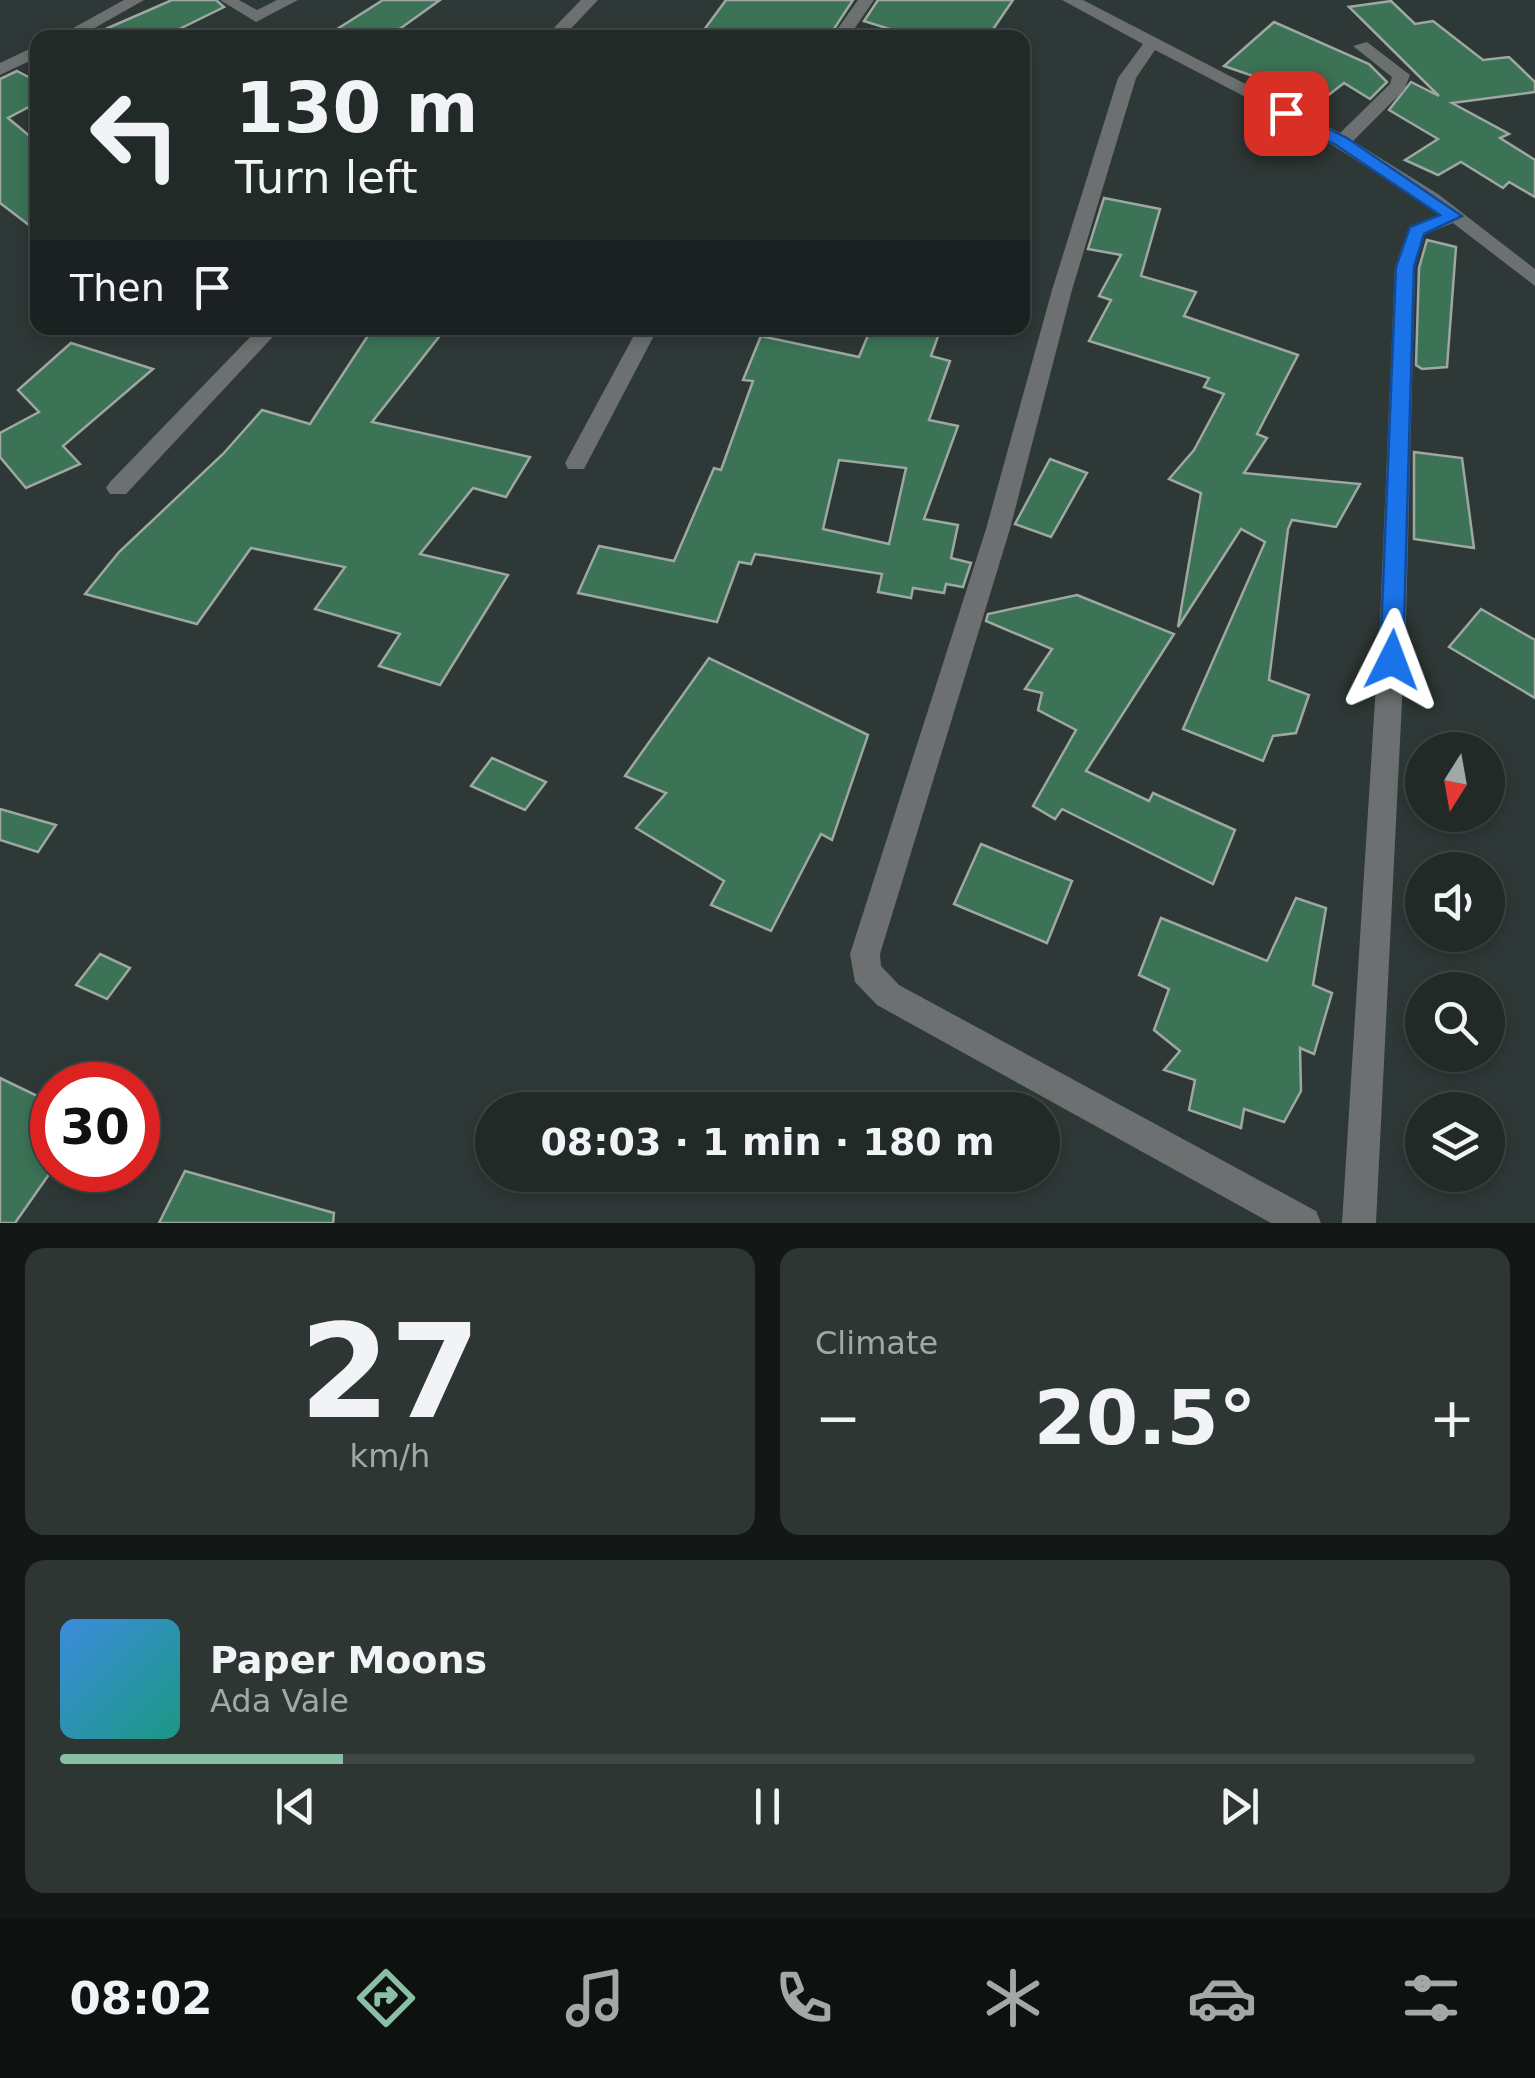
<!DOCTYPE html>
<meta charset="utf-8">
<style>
:root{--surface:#222a28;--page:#2e3634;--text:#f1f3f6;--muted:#a2a7a8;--line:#3f4645;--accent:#8abfa5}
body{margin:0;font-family:"DejaVu Sans",sans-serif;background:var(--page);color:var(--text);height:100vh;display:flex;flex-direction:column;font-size:38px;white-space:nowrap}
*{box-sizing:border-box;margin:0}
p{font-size:32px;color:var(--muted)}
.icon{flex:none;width:55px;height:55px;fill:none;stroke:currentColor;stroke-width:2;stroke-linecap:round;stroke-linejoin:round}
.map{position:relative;height:1223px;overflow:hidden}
.panel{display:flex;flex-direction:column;gap:25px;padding:25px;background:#131716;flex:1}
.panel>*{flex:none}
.guide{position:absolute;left:30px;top:30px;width:1000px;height:305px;border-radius:20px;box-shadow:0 5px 15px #0003,0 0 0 2px var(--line);background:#222a28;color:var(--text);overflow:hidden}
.needle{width:65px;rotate:191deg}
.controls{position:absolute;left:1405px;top:732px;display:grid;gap:20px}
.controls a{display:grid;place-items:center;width:100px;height:100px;border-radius:50%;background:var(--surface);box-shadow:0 5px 15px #0003,0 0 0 2px var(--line);font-size:50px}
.speed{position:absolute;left:30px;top:1062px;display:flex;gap:20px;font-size:50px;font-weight:700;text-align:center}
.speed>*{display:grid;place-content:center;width:130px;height:130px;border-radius:50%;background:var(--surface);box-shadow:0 5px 15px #0003,0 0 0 2px var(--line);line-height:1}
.speed .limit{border:15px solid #d22;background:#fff;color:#111}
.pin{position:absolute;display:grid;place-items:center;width:85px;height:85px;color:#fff;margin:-42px;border-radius:20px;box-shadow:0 5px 15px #0006}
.me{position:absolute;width:110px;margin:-55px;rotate:3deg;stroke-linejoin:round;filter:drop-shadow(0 0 8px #0008)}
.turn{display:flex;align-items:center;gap:35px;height:210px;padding:0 40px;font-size:45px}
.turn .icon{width:130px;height:130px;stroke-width:2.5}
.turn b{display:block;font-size:70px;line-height:85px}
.then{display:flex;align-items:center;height:95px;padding:0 40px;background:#0003;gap:20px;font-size:38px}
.big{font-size:75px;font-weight:700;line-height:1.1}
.panel .card{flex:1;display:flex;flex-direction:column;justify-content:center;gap:15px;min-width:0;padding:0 35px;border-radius:20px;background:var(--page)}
.panel .dial{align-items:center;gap:0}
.dial b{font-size:130px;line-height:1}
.song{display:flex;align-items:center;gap:30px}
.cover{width:120px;height:120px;border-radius:15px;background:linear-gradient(135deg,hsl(210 70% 55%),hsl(170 70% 35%))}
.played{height:10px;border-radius:5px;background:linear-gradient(90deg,var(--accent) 20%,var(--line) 20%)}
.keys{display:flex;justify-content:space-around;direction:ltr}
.heat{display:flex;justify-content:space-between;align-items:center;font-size:55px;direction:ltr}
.panel .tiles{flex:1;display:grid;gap:25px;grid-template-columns:1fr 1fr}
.card:last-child{grid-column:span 2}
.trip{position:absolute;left:475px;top:1092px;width:585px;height:100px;border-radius:50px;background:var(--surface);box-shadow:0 5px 15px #0003,0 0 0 2px var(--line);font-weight:700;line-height:100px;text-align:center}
.menu{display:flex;height:160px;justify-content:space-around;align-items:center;background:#0e1110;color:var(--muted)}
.menu .icon{width:70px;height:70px}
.menu .current{color:var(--accent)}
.menu b{font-size:45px;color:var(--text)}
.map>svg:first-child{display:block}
.building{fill:#3c7356;stroke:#9ea7a2;stroke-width:2.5;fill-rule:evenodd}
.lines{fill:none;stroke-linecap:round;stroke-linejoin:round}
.minor{fill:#6c7071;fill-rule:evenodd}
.route{fill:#1a73e8;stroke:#114b97;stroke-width:2.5}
</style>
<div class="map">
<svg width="1535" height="1223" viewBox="0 0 1535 1223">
<rect width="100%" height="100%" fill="#2e3836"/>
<!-- building -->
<g class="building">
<polygon points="172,0 216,0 224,7 161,38 85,38"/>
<polygon points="383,0 440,0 387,38 323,38"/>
<polygon points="726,0 853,0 828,38 698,38"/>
<polygon points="878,0 1013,0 987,38 918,38 864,21"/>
<polygon points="1391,1 1415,24 1433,21 1483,60 1509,57 1535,82 1535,92 1452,103 1509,134 1500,138 1535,160 1535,197 1509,182 1503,188 1461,162 1438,175 1405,160 1438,139 1389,110 1411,82 1439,96 1349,7"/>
<polygon points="1274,22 1369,64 1387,82 1370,99 1344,83 1322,100 1224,66"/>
<polygon points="17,71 38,82 38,102 8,118 38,143 38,232 0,203 0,79"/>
<polygon points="1104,198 1160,209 1141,276 1196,292 1184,316 1298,355 1257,434 1267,438 1244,473 1360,484 1336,527 1292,520 1288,529 1269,680 1309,695 1296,733 1273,736 1263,761 1183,729 1265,542 1241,529 1178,627 1201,493 1169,479 1194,450 1224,394 1204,387 1209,378 1089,341 1111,300 1099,296 1121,255 1088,249"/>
<polygon points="1427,240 1456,247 1447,367 1422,369 1416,365 1419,268"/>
<polygon points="373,328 446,328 372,422 530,457 506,497 473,488 420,554 508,575 440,685 379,666 400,634 315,609 345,567 251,548 197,624 85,594 119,552 223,454 262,410 310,424"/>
<path d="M871 328H941L931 356 950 361 929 420 958 426 924 519 958 525 951 558 971 563 963 587 946 584 944 593 913 588 911 598 878 592 882 574 755 554 751 564 739 562 717 622 578 593 599 546 674 561 714 468 721 470 753 381 743 380 761 336 859 357ZM839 460 906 468 889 544 823 529Z"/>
<polygon points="71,343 153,369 63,446 80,464 26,488 0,457 0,433 39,412 18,390"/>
<polygon points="1414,452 1462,458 1474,548 1414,539"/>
<polygon points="1050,459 1087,473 1051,537 1015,524"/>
<polygon points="1077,595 1174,634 1086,771 1149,801 1153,793 1235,830 1213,884 1062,809 1055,819 1033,806 1076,730 1038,710 1042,693 1025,689 1052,649 986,621 988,614"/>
<polygon points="1481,609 1535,640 1535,698 1449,647"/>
<polygon points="709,658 868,735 832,840 821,834 771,931 711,905 724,881 636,828 666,793 625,776"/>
<polygon points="492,758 546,782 525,810 471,786"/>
<polygon points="0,809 56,825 38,852 0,840"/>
<polygon points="981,844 1072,881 1047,943 954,904"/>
<polygon points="1296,898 1326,908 1313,985 1332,993 1314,1054 1300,1048 1301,1091 1284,1122 1244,1109 1241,1128 1189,1110 1195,1080 1164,1070 1180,1051 1154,1030 1169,989 1139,975 1161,918 1267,961"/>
<polygon points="100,954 130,968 107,999 76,985"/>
<polygon points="0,1078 52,1103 52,1170 15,1223 0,1223"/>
<polygon points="185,1171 334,1213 333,1223 159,1223"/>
</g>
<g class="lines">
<!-- minor -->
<g class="minor">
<polygon points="124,0 144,0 77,38 55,38"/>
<polygon points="220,0 239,0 257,10 277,0 298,0 256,22"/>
<polygon points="581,0 598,0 562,38 544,38"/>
<polygon points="858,0 874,0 848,38 831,38"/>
<polygon points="1062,0 1083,0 1340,133 1390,84 1392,77 1353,46 1367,42 1410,75 1404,90 1353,141 1438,194 1535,269 1535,286 1453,223 1425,234 1415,267 1406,621 1376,1223 1342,1223 1380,621 1395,267 1409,227 1441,214 1307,129 1155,50 1136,78 1072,290 1010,529 880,954 881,966 899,985 1316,1211 1321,1223 1271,1223 877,1005 855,982 850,954 986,529 1052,290 1118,78 1143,44"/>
<polygon points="38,45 38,57 0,75 0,63"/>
<polygon points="259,328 281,328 126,494 110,494 106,488 110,482"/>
<polygon points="638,328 658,328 584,469 568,469 565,463"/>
</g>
</g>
<!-- route -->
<polygon class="route" points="1286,108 1347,138 1462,216 1424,234 1414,267 1403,660 1392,669 1380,660 1396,267 1410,227 1440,215 1336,145 1281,117 1278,113"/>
</svg>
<div class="controls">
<a><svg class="needle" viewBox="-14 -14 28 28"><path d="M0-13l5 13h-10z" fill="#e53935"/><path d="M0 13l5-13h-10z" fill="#a2a7a8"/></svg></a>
<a><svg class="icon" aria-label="sound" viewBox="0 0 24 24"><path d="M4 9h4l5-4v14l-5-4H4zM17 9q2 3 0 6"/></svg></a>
<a><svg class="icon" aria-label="search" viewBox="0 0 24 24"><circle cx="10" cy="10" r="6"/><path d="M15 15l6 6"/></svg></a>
<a><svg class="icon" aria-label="layers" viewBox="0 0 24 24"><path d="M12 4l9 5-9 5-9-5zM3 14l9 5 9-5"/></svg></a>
</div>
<div class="speed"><div class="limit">30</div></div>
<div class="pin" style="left:1286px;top:113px;background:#d93025"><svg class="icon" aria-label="arrive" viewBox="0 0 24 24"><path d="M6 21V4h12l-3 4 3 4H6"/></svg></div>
<svg class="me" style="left:1392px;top:660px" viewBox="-20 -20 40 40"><path d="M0-17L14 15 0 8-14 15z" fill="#1a73e8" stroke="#fff" stroke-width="4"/></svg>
<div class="trip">08:03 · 1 min · 180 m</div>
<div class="guide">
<div class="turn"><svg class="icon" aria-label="left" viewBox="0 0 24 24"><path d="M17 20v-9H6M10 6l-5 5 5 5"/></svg><div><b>130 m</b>Turn left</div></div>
<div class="then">Then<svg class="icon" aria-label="arrive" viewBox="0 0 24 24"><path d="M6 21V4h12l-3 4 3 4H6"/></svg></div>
</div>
</div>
<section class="panel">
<div class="tiles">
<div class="card dial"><b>27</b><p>km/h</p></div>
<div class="card"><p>Climate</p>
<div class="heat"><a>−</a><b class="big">20.5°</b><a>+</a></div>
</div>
<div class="card">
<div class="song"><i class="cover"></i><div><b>Paper Moons</b><p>Ada Vale</p></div></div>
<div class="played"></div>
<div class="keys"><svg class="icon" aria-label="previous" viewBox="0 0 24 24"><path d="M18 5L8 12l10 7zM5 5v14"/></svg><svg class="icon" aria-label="pause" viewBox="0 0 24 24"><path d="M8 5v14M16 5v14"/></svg><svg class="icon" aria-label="next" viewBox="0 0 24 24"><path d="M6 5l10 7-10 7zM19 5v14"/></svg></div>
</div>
</div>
</section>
<nav class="menu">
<b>08:02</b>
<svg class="icon current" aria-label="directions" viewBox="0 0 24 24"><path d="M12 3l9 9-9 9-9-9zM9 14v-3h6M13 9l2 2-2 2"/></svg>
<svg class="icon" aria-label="music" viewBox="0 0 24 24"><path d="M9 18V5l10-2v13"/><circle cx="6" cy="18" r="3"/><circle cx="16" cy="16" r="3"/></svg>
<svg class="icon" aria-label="phone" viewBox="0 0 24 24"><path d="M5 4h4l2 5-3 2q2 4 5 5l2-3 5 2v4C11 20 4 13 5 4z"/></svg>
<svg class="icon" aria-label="climate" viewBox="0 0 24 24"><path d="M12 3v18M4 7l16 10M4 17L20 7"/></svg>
<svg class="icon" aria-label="car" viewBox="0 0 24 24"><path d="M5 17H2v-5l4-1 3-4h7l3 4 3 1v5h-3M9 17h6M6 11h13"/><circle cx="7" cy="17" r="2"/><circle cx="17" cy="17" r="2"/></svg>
<svg class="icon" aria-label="filters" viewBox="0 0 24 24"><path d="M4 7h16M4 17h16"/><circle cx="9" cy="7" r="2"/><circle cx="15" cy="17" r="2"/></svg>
</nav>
